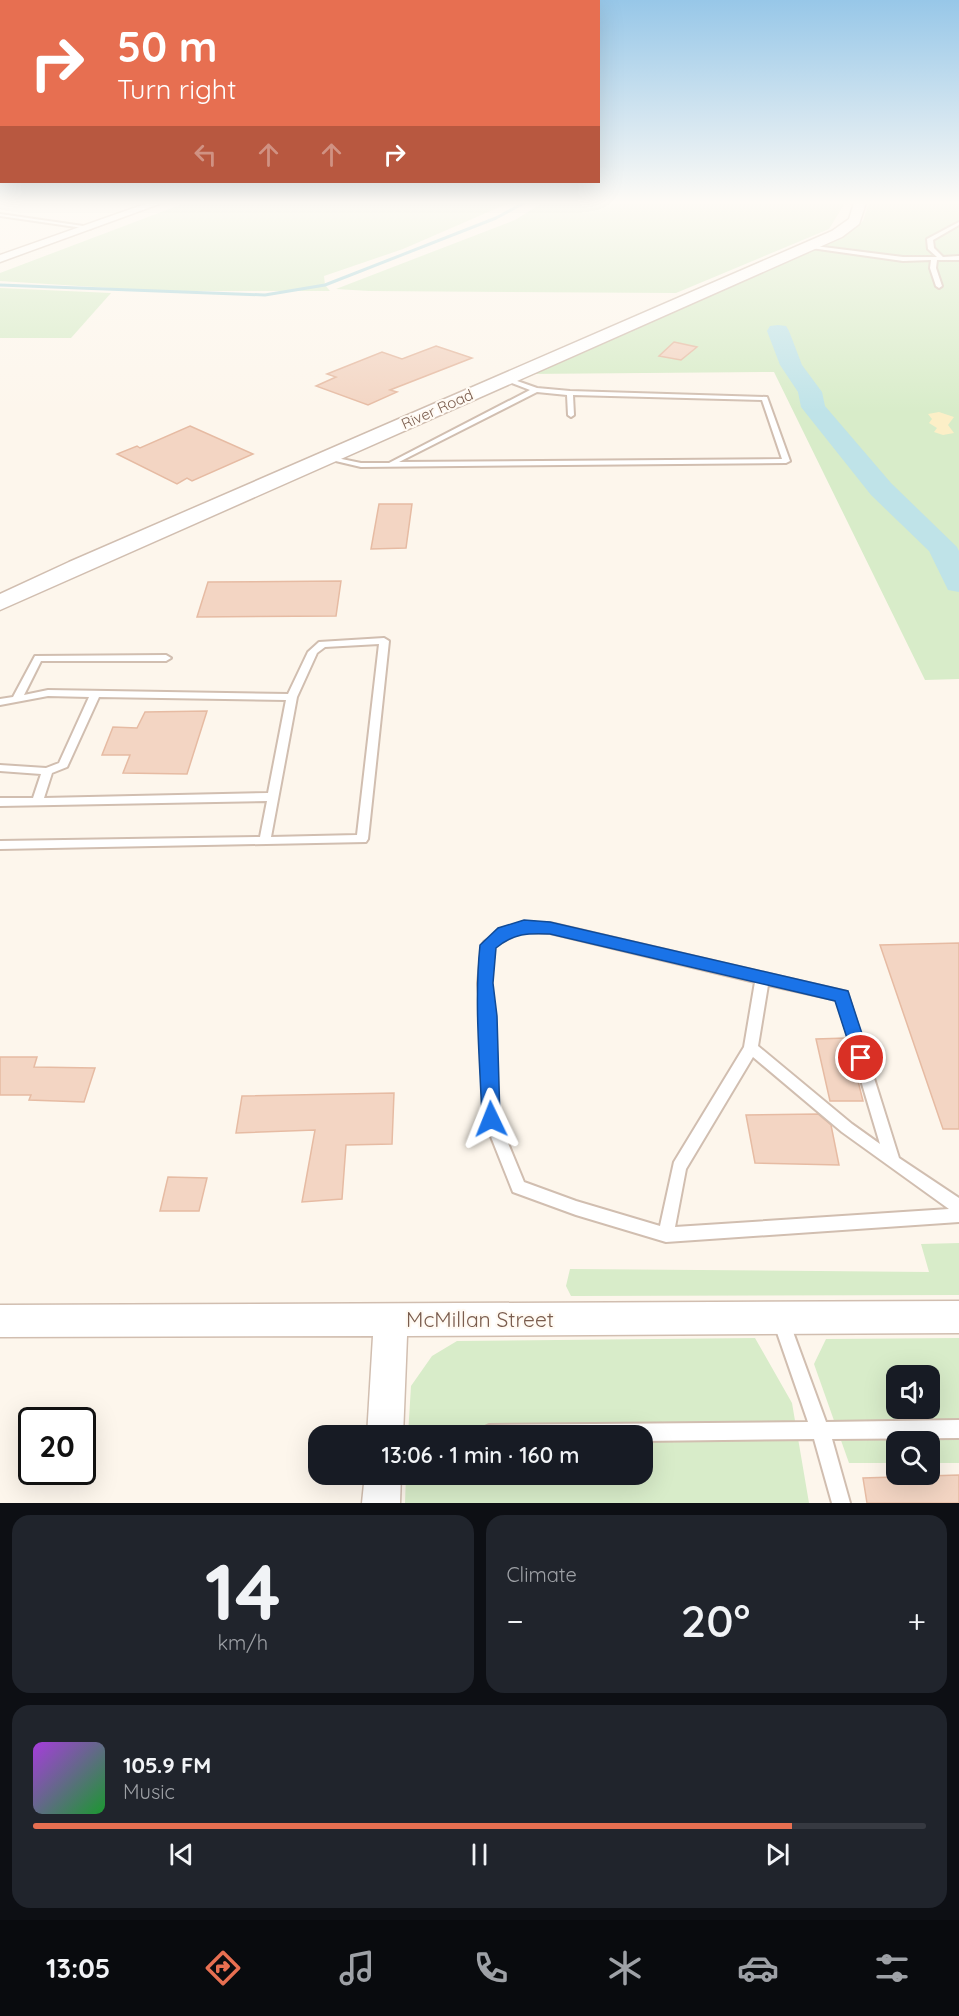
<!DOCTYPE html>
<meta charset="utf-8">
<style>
:root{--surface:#171b24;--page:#20242c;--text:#f1f3f6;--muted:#9ea1a6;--line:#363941;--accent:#e76f51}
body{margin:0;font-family:Quicksand,sans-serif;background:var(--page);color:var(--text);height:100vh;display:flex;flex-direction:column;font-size:22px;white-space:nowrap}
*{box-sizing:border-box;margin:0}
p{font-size:20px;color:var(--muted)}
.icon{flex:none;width:33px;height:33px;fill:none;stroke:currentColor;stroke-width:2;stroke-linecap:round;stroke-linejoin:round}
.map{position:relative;height:1503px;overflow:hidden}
.panel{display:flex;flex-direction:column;gap:12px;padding:12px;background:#0d0f14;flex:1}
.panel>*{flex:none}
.banner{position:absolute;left:0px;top:0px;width:600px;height:183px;box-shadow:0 6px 24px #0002;background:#e76f51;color:#fff;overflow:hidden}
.buttons{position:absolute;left:886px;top:1365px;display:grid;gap:12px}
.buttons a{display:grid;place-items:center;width:54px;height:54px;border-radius:12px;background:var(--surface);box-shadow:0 6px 24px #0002;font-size:30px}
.speed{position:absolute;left:18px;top:1407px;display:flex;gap:12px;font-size:30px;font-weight:700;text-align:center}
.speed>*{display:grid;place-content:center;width:78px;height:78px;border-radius:50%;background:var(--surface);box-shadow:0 6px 24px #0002;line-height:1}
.speed .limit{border:3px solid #111;border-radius:9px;background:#fff;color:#111}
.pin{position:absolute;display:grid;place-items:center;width:51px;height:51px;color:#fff;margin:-26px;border:3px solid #fff;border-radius:50%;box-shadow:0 2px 6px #0007}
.me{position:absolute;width:66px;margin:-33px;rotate:358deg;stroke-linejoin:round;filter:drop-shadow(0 0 4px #0008)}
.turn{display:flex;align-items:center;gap:21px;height:126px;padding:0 18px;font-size:27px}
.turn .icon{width:78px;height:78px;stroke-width:2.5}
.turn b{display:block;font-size:42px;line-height:51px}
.lanes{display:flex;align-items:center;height:57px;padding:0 18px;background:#0003;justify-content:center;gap:30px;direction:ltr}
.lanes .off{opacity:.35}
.big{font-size:45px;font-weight:600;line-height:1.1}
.panel .widget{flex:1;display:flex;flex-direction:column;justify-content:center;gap:9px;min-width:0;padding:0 21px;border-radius:18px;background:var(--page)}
.panel .dial{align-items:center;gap:0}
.dial b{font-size:78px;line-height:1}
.song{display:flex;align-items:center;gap:18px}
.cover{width:72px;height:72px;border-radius:9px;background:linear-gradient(135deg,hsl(280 70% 55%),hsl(130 70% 35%))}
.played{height:6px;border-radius:3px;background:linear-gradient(90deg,var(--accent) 85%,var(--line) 85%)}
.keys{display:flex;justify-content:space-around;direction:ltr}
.heat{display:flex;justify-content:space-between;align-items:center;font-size:33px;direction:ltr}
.panel .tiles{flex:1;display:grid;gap:12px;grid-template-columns:1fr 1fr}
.widget:last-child{grid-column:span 2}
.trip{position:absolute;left:308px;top:1425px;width:345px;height:60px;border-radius:18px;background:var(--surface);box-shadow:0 6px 24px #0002;font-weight:600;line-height:60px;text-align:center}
.tabs{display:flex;height:96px;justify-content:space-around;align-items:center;background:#090b0e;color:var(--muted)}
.tabs .icon{width:42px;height:42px}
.tabs .active{color:var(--accent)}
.tabs b{font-size:27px;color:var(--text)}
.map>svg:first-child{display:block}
.green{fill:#d8ecc9;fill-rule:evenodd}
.sand{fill:#fcefc7}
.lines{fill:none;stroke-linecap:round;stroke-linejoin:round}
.stream{stroke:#a5d3da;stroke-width:3}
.river{fill:#bfe3e8;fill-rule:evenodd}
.building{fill:#f3d5c3;stroke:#e6bba3;stroke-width:1.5}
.service-casing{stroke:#d1beb0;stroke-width:4}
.minor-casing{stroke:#d1beb0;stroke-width:3}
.tertiary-casing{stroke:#d1beb0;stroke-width:3}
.service{fill:#fff;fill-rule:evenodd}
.minor{fill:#fff;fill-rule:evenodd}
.tertiary{fill:#fff;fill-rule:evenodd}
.route{fill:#1a73e8;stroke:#114b97;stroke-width:1.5}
.labels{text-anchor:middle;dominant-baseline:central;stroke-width:4.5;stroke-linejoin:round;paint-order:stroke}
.far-street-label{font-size:15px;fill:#7a5c4d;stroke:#fffaf3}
.near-street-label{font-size:21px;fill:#7a5c4d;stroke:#fffaf3}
</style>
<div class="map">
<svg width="959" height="1503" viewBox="0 0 959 1503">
<rect width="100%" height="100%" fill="#fdf6ec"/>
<!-- green -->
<g class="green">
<polygon points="185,203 509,203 403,249 324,276 325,285 330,291 122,291 111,288 0,281 0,273"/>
<polygon points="542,203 845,203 829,229 676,293 369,291 336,289 515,220"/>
<polygon points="869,203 959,203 959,679 925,680 774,372 525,374 843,238 863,221"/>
<polygon points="0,288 111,293 71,338 0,338"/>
<polygon points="959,1243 959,1295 571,1296 566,1286 570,1269 929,1272 921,1244"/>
<polygon points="755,1338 792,1403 809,1503 405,1503 406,1475 642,1474 642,1436 408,1435 411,1386 432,1356 457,1341"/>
<path d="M959 1338V1463H930V1442H897V1463H849L814 1364 826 1339ZM897 1376H930V1408H897Z"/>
</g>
<!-- sand -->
<polygon class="sand" points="939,412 954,417 948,425 954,433 943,435 934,432 937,428 929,423 932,419 928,414"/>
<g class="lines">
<!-- stream -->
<polyline class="stream" points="0,285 265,295 325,285 496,218 524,203"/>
<!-- river -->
<polygon class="river" points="778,325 786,326 789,331 802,365 822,392 825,406 891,483 957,547 959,551 959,592 948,590 929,551 871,495 801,407 798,392 780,365 767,331 770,326"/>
</g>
<!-- building -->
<g class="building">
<polygon points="674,342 697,347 681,360 659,356"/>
<polygon points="436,346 472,358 390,390 397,392 368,405 316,386 336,377 327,374 382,352 402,359"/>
<polygon points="190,426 253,454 192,481 187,478 177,484 117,454 137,446 140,448"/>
<polygon points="379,504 412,504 406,548 371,549"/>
<polygon points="341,581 336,616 197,617 208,582"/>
<polygon points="207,711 187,774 123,773 130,755 102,755 113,727 137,728 145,712"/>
<polygon points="959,943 959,1129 943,1129 880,945"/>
<polygon points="846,1038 854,1065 863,1101 830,1101 816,1039"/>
<polygon points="0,1057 37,1057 34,1067 95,1068 84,1102 29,1100 31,1095 0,1095"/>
<polygon points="394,1093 392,1144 346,1145 342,1199 302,1202 315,1130 236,1133 242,1096"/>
<polygon points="818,1114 831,1125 839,1165 755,1163 746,1115"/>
<polygon points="168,1177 207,1178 199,1211 160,1211"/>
<polygon points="959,1475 959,1503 867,1503 863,1478"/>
</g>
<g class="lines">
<defs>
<g id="service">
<polygon points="0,214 90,227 92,228 90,229 0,216"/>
<polygon points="959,222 959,225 933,240 934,248 943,257 959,256 959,260 937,260 936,268 942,286 939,288 936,286 930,268 931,260 903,261 804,247 807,245 903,257 937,257 928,249 927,239"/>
<path d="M506 377 537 388 570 391 767 397 790 461 786 463 361 467 323 458 327 456 361 463H389L530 390 504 380 503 379ZM537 392 567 395 568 415 571 417 574 415 573 395 762 400 782 459 399 462Z"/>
<path d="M384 638 389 641 368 839 366 842 0 849V841L260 837 267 801 0 806V798H33L41 774 0 771V765L46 768 59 763 89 697 48 696 0 705V699L13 697 35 656 166 655 171 658 166 661H41L24 695 48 690 288 694 308 652 319 642ZM379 644 357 835 271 837 297 697 317 653 325 647ZM99 697 286 700 268 793 44 798 52 773 67 767 68 765Z"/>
<path d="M524 923H550L847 992 899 1158 959 1198V1222L666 1242 576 1215 513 1192 484 1119 481 1016 478 983 482 945 484 942 506 928ZM524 932 550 933 755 982 744 1047 674 1162 660 1226 576 1201 524 1182 498 1119 495 1016 490 983 494 947 508 938ZM768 985 837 1000 880 1144 852 1124 758 1046ZM753 1057 842 1132 949 1209 675 1227 686 1169Z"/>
<polygon points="781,1313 787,1315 789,1321 826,1422 959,1420 959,1438 832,1439 850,1503 832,1503 814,1439 642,1441 642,1436 481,1436 480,1434 483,1428 489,1425 808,1422 773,1321 775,1315"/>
</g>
<g id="minor">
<polygon points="148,203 162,203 0,262 0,255"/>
<polygon points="959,1301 959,1333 407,1336 403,1436 367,1436 373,1336 0,1337 0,1305"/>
<polygon points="365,1474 401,1474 400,1503 362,1503"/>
</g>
<polygon id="tertiary" points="854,203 866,203 859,224 842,237 0,610 0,594 69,562 832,231 849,219"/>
</defs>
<!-- service casing -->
<use href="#service" class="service-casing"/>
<!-- minor casing -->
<use href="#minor" class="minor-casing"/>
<!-- tertiary casing -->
<use href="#tertiary" class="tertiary-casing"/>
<!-- service -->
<use href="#service" class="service"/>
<!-- minor -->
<use href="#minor" class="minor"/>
<!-- tertiary -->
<use href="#tertiary" class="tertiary"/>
</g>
<!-- sky -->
<linearGradient id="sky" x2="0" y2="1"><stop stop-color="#97c7e8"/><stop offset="0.49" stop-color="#fefbf6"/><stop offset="1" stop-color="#fefbf6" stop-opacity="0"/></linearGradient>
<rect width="959" height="413" fill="url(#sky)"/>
<!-- route -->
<path class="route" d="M524 920 550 922 848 991 870 1058 867 1063 861 1065 855 1063 835 1001 550 934C528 933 514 933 496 948L493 983 497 1016 500 1119 498 1125 491 1127 484 1125 482 1119C480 1061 474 1002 480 945L498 928Z"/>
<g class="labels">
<!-- far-street labels -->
<g class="far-street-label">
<text transform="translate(437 409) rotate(-24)">River Road</text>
</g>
<!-- near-street labels -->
<g class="near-street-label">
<text x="480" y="1319">McMillan Street</text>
</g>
</g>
</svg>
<div class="buttons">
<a><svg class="icon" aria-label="sound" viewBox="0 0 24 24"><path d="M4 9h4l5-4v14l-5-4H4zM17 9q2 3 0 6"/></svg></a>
<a><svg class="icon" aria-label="search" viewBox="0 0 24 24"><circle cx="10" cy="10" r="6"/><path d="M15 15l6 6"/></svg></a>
</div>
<div class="speed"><div class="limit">20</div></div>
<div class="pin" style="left:861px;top:1058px;background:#d93025"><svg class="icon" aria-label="arrive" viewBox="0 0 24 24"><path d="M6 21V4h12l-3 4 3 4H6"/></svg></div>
<svg class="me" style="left:491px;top:1119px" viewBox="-20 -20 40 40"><path d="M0-17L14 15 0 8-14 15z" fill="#1a73e8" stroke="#fff" stroke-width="4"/></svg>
<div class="trip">13:06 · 1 min · 160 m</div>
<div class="banner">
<div class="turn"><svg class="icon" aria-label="right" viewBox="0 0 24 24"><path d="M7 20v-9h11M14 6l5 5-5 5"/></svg><div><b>50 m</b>Turn right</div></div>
<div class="lanes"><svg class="icon off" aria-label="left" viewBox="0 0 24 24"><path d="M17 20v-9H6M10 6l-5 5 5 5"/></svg><svg class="icon off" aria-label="ahead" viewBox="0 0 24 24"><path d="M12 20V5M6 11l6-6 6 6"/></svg><svg class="icon off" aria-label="ahead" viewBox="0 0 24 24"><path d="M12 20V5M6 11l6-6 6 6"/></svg><svg class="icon" aria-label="right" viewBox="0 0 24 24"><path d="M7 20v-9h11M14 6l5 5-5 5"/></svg></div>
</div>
</div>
<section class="panel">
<div class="tiles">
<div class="widget dial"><b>14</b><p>km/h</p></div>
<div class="widget"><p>Climate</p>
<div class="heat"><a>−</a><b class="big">20°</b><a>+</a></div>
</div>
<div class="widget">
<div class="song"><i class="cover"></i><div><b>105.9 FM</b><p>Music</p></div></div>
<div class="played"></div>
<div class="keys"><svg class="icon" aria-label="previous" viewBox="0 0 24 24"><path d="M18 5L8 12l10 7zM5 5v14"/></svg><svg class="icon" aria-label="pause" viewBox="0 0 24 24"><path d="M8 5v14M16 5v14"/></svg><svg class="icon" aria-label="next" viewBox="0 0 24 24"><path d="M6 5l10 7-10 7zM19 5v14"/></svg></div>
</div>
</div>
</section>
<nav class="tabs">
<b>13:05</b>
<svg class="icon active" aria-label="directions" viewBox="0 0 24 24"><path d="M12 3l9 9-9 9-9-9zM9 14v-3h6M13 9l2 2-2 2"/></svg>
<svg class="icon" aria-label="music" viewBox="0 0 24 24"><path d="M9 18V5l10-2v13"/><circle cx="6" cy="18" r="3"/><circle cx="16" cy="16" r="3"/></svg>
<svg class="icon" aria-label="phone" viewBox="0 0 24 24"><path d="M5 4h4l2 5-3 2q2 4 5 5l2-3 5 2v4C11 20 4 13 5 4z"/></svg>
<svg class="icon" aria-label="climate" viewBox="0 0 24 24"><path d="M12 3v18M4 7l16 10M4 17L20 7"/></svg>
<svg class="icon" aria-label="car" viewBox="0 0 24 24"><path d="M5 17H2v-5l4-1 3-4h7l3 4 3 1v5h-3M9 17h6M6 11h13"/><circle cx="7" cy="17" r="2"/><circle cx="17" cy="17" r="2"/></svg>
<svg class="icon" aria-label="filters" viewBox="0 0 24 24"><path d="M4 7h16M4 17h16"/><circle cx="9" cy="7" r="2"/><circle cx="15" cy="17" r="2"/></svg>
</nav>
